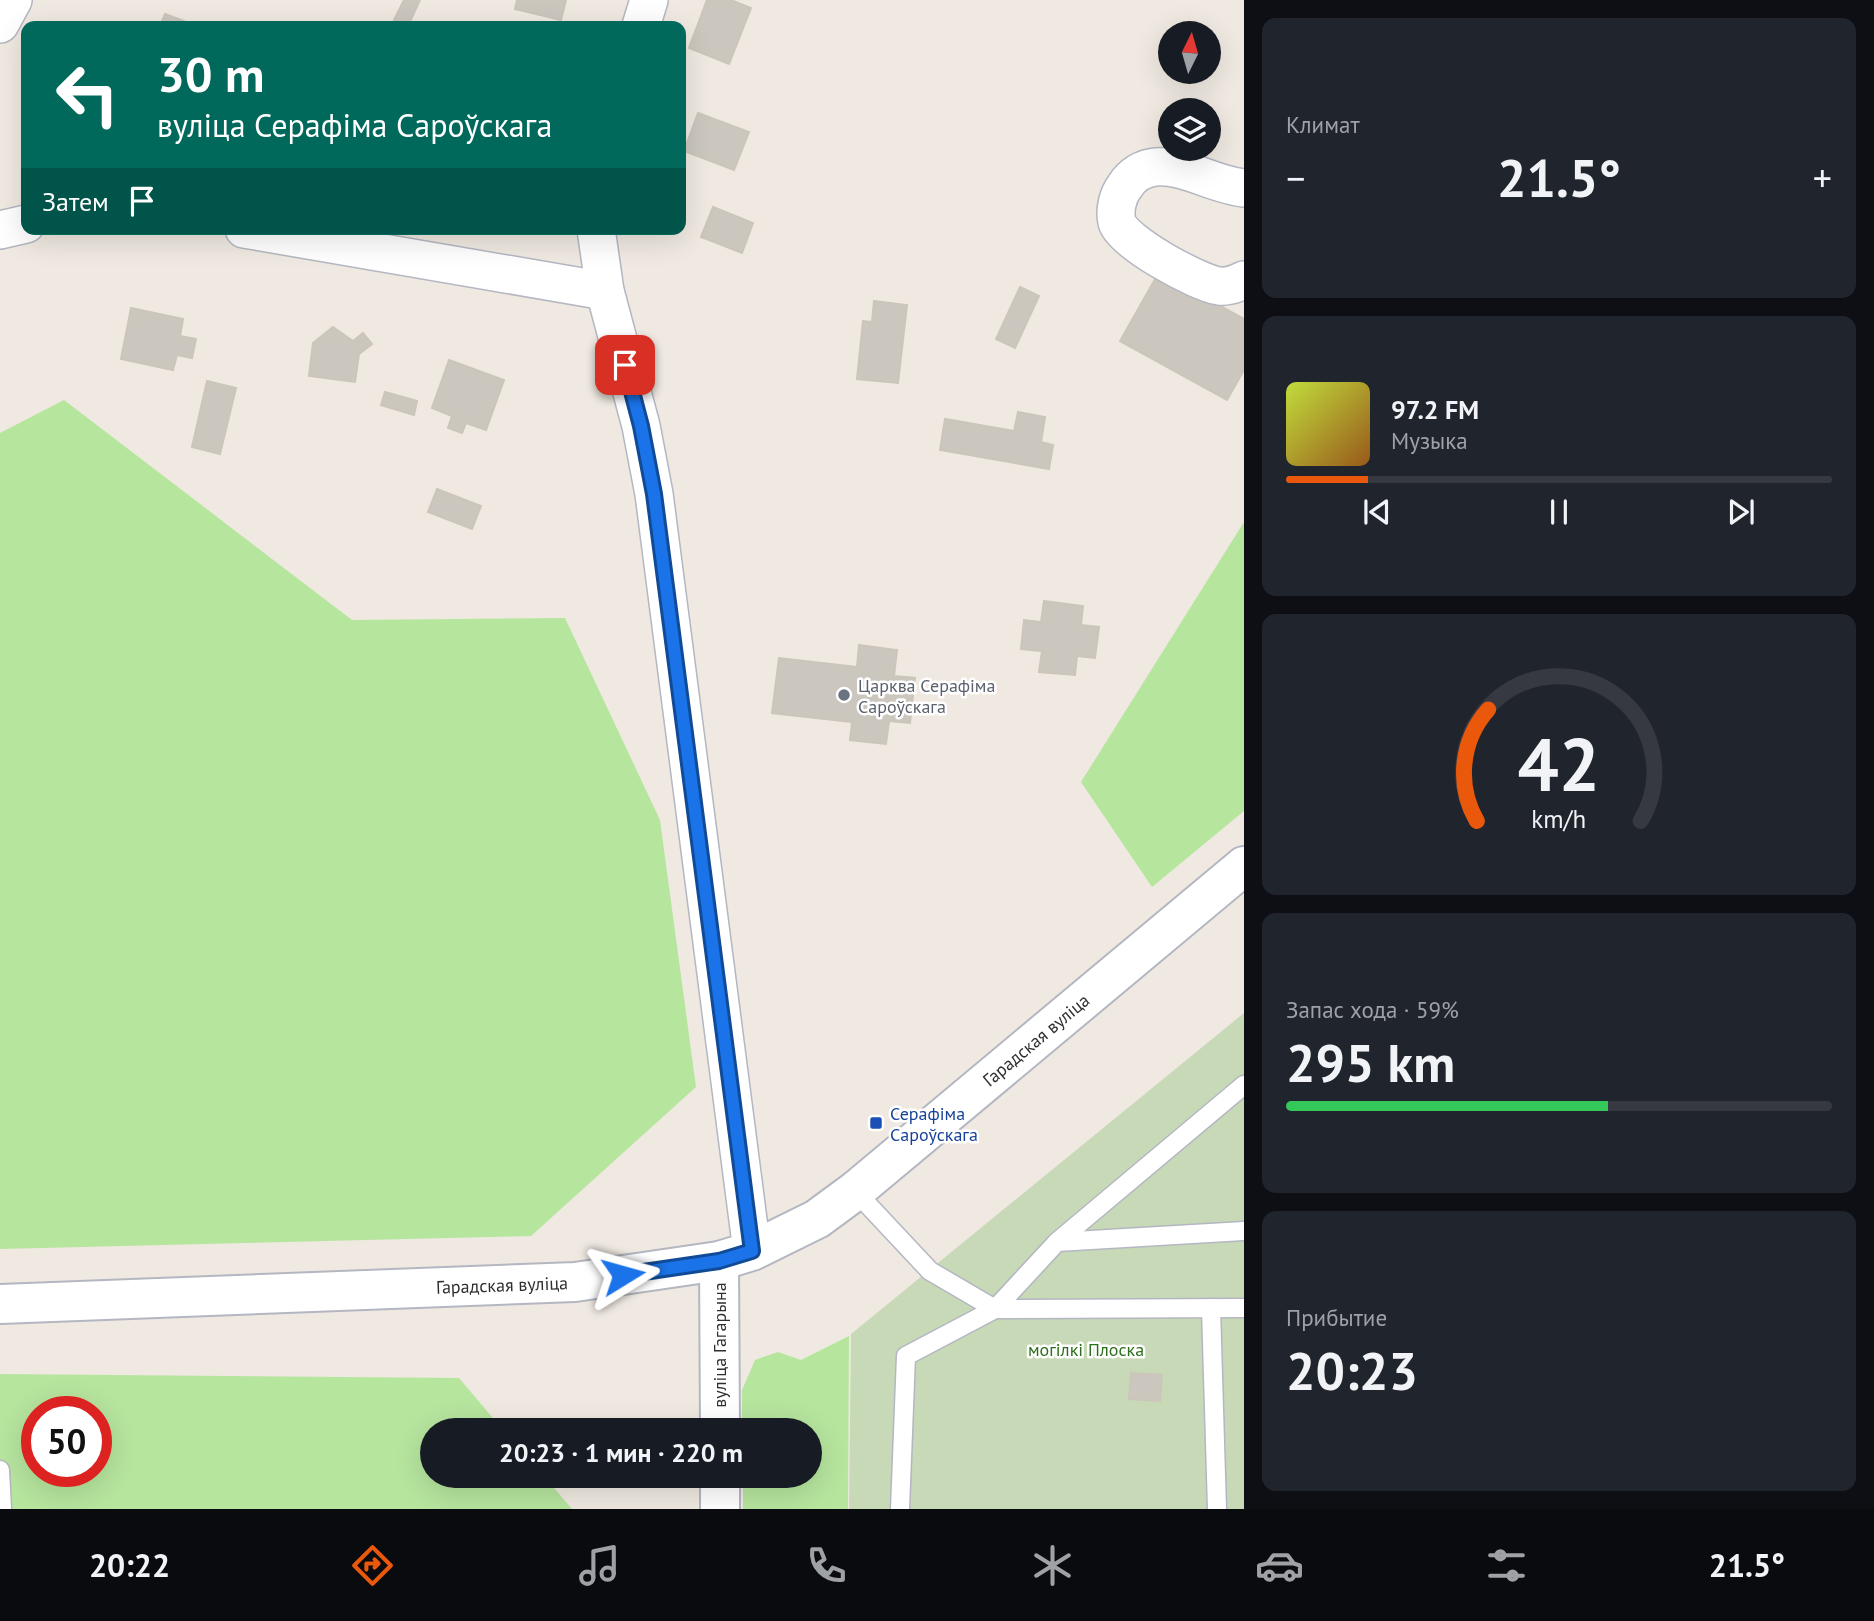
<!DOCTYPE html>
<html lang="ru">
<meta charset="utf-8">
<style>
:root{--surface:#171b24;--page:#20242c;--text:#f1f3f6;--muted:#9ea1a6;--line:#363941;--accent:#ea580c}
body{margin:0;font-family:"PT Sans",sans-serif;background:var(--page);color:var(--text);height:100vh;display:flex;flex-direction:column;font-size:26px;white-space:nowrap}
*{box-sizing:border-box;margin:0}
p{font-size:23px;color:var(--muted)}
.icon{flex:none;width:38px;height:38px;fill:none;stroke:currentColor;stroke-width:2;stroke-linecap:round;stroke-linejoin:round}
.map{position:relative;flex:1;overflow:hidden}
.panel{display:flex;flex-direction:column;gap:18px;padding:18px;background:#0d0f14;width:630px}
.panel>*{flex:none}
.guide{position:absolute;left:21px;top:21px;width:665px;height:214px;border-radius:14px;box-shadow:0 7px 28px #0002;background:#00695c;color:#fff;overflow:hidden}
.needle{width:46px;rotate:5deg}
.buttons{position:absolute;left:1158px;top:21px;display:grid;gap:14px}
.buttons a{display:grid;place-items:center;width:63px;height:63px;border-radius:50%;background:var(--surface);box-shadow:0 7px 28px #0002;font-size:35px}
.speed{position:absolute;left:21px;top:1396px;display:flex;gap:14px;font-size:35px;font-weight:700;text-align:center}
.speed>*{display:grid;place-content:center;width:91px;height:91px;border-radius:50%;background:var(--surface);box-shadow:0 7px 28px #0002;line-height:1}
.speed .limit{border:10px solid #d22;background:#fff;color:#111}
.pin{position:absolute;display:grid;place-items:center;width:60px;height:60px;color:#fff;margin:-30px;border-radius:14px;box-shadow:0 4px 10px #0006}
.me{position:absolute;width:77px;margin:-38px;rotate:82deg;stroke-linejoin:round;filter:drop-shadow(0 0 5px #0008)}
.turn{display:flex;align-items:center;gap:24px;height:147px;padding:0 21px;font-size:32px}
.turn .icon{width:91px;height:91px;stroke-width:2.5}
.turn b{display:block;font-size:49px;line-height:60px}
.then{display:flex;align-items:center;height:66px;padding:0 21px;background:#0003;gap:14px;font-size:26px}
.big{font-size:52px;font-weight:800;line-height:1.1}
.panel .card{flex:1;display:flex;flex-direction:column;justify-content:center;gap:10px;min-width:0;padding:0 24px;border-radius:14px;background:var(--page)}
.panel .dial{align-items:center;gap:0}
.dial svg{height:182px;overflow:visible;fill:none;stroke:var(--line);stroke-width:7;stroke-linecap:round;text-anchor:middle}
.dial text{fill:var(--text);stroke:none}
.song{display:flex;align-items:center;gap:21px}
.cover{width:84px;height:84px;border-radius:10px;background:linear-gradient(135deg,hsl(70 70% 55%),hsl(30 70% 35%))}
.played{height:7px;border-radius:4px;background:linear-gradient(90deg,var(--accent) 15%,var(--line) 15%)}
.keys{display:flex;justify-content:space-around;direction:ltr}
.heat{display:flex;justify-content:space-between;align-items:center;font-size:38px;direction:ltr}
.charge{height:10px;border-radius:5px;background:linear-gradient(90deg,#34c759 59%,var(--line) 0)}
.trip{position:absolute;left:420px;top:1418px;width:402px;height:70px;border-radius:35px;background:var(--surface);box-shadow:0 7px 28px #0002;font-weight:800;line-height:70px;text-align:center}
.menu{display:flex;height:112px;justify-content:space-around;align-items:center;background:#090b0e;color:var(--muted)}
.menu .icon{width:49px;height:49px}
.menu .on{color:var(--accent)}
.menu b{font-size:32px;color:var(--text)}
main{display:flex;flex:1;min-height:0}
.map>svg:first-child{display:block}
.green{fill:#b6e59e;fill-rule:evenodd}
.cemetery{fill:#c8d9b8}
.building{fill:#cbc7bf;stroke:#cbc5ba;stroke-width:2}
.lines{fill:none;stroke-linecap:round;stroke-linejoin:round}
.lane-casing{stroke:#b4b7c1;stroke-width:21}
.street-casing{stroke:#b4b7c1;stroke-width:40}
.secondary-casing{stroke:#b4b7c1;stroke-width:42}
.lane{stroke:#fff;stroke-width:18}
.street{stroke:#fff;stroke-width:37}
.secondary{stroke:#fff;stroke-width:38}
.route-casing{stroke:#114b97;stroke-width:18}
.route{stroke:#1a73e8;stroke-width:12}
.worship-dot{fill:#6b7280;stroke:#fff;stroke-width:2.5}
.transit-dot{fill:#1a4fb4;stroke:#fff;stroke-width:2.5}
.labels{text-anchor:middle;dominant-baseline:central;stroke-width:5;stroke-linejoin:round;paint-order:stroke}
.worship-label{font-size:18px;fill:#5b616d;stroke:#fff;text-anchor:start}
.street-label{font-size:18px;fill:#2e2e2e;stroke:#fff}
.transit-label{font-size:18px;fill:#164399;stroke:#fff;text-anchor:start}
.park-label{font-size:18px;fill:#2c6e1b;stroke:#fff}
</style>
<main>
<div class="map">
<svg width="1244" height="1509" viewBox="0 0 1244 1509">
<rect width="100%" height="100%" fill="#efe9e1"/>
<!-- green -->
<g class="green">
<polygon points="64,400 352,620 565,618 660,820 696,1087 531,1236 0,1249 0,433"/>
<polygon points="1244,522 1244,811 1152,887 1081,782"/>
<polygon points="849,1336 848,1509 743,1509 743,1475 810,1475 810,1430 742,1430 742,1390 755,1360 778,1352 801,1360"/>
<path d="M0 1374 459 1378 503 1430H432V1475H543L572 1509H0ZM37 1412H96V1472H37Z"/>
</g>
<!-- cemetery -->
<polygon class="cemetery" points="1244,1013 1244,1509 849,1509 851,1334"/>
<!-- building -->
<g class="building">
<polygon points="404,0 420,0 408,26 394,20"/>
<polygon points="517,0 566,0 561,20 515,9"/>
<polygon points="707,0 731,0 751,8 729,64 689,48"/>
<polygon points="165,14 192,24 191,26 160,26"/>
<polygon points="698,113 749,132 734,170 684,151"/>
<polygon points="713,207 753,223 742,253 701,237"/>
<polygon points="1159,272 1244,319 1244,370 1227,400 1120,341"/>
<polygon points="1020,287 1039,296 1015,348 996,339"/>
<polygon points="874,301 907,305 898,383 857,379 863,321 872,322"/>
<polygon points="131,308 183,319 180,336 196,339 192,358 177,355 173,370 121,359"/>
<polygon points="333,327 353,341 363,333 372,344 359,354 355,382 309,376 313,343"/>
<polygon points="449,360 504,380 486,430 466,423 462,433 448,428 452,416 432,408"/>
<polygon points="207,381 236,388 220,454 192,447"/>
<polygon points="385,392 417,401 414,415 381,405"/>
<polygon points="1018,412 1045,417 1041,442 1053,445 1049,469 940,450 945,419 1014,431"/>
<polygon points="437,489 481,506 472,529 428,512"/>
<polygon points="1044,601 1083,606 1081,625 1099,627 1095,658 1077,656 1075,675 1039,672 1042,651 1021,649 1024,620 1041,622"/>
<polygon points="859,645 897,650 894,676 915,678 910,723 889,721 886,744 850,740 852,722 772,713 779,658 857,667"/>
<polygon points="1131,1373 1162,1375 1160,1401 1129,1399"/>
</g>
<g class="lines">
<defs>
<g id="lane">
<polyline points="855,1191 930,1271 995,1309 1244,1308"/>
<polyline points="1057,1242 1244,1085"/>
<polyline points="1211,1308 1217,1509"/>
<polyline points="0,1470 2,1509"/>
<polyline points="900,1509 906,1356 995,1309 1057,1242 1244,1231"/>
</g>
<g id="street">
<polyline points="0,24 13,0"/>
<polyline points="641,26 649,0"/>
<path d="M1244 188C1214 185 1186 165 1156 167 1143 168 1132 175 1125 186 1118 195 1114 210 1117 222 1122 242 1198 283 1219 286 1228 287 1236 284 1244 280"/>
<polyline points="244,229 605,291"/>
<polyline points="596,229 605,291 641,426 654,494 752,1251"/>
<polyline points="0,230 26,224"/>
</g>
<g id="secondary">
<polyline points="719,1261 720,1430"/>
<polyline points="0,1304 575,1282 719,1261 752,1251 817,1219 855,1191 1244,866"/>
<polyline points="720,1475 720,1509"/>
</g>
</defs>
<!-- lane casing -->
<use href="#lane" class="lane-casing"/>
<!-- street casing -->
<use href="#street" class="street-casing"/>
<!-- secondary casing -->
<use href="#secondary" class="secondary-casing"/>
<!-- lane -->
<use href="#lane" class="lane"/>
<!-- street -->
<use href="#street" class="street"/>
<!-- secondary -->
<use href="#secondary" class="secondary"/>
</g>
<g class="lines">
<defs>
<polyline id="route" points="623,1275 719,1261 752,1251 654,494 641,426 625,365"/>
</defs>
<!-- route casing -->
<use href="#route" class="route-casing"/>
<!-- route -->
<use href="#route" class="route"/>
</g>
<!-- markers -->
<circle class="worship-dot" cx="844" cy="695" r="7"/>
<rect class="transit-dot" x="869" y="1116" width="14" height="14" rx="3.5"/>
<g class="labels">
<!-- worship labels -->
<g class="worship-label">
<text x="858" y="685">Царква Серафіма<tspan x="858" dy="21">Сароўскага</tspan></text>
</g>
<!-- street labels -->
<g class="street-label">
<text transform="translate(1036 1040) rotate(-40)">Гарадская вуліца</text>
<text transform="translate(502 1285) rotate(-2)">Гарадская вуліца</text>
<text transform="translate(719 1345) rotate(-90)">вуліца Гагарына</text>
</g>
<!-- transit labels -->
<g class="transit-label">
<text x="890" y="1113">Серафіма<tspan x="890" dy="21">Сароўскага</tspan></text>
</g>
<!-- park labels -->
<g class="park-label">
<text x="1086" y="1349">могілкі Плоска</text>
</g>
</g>
</svg>
<div class="buttons">
<a><svg class="needle" viewBox="-14 -14 28 28"><path d="M0-13l5 13h-10z" fill="#e53935"/><path d="M0 13l5-13h-10z" fill="#9ea1a6"/></svg></a>
<a><svg class="icon" aria-label="layers" viewBox="0 0 24 24"><path d="M12 4l9 5-9 5-9-5zM3 14l9 5 9-5"/></svg></a>
</div>
<div class="speed"><div class="limit">50</div></div>
<div class="pin" style="left:625px;top:365px;background:#d93025"><svg class="icon" aria-label="arrive" viewBox="0 0 24 24"><path d="M6 21V4h12l-3 4 3 4H6"/></svg></div>
<svg class="me" style="left:623px;top:1275px" viewBox="-20 -20 40 40"><path d="M0-17L14 15 0 8-14 15z" fill="#1a73e8" stroke="#fff" stroke-width="4"/></svg>
<div class="trip">20:23 · 1 мин · 220 m</div>
<div class="guide">
<div class="turn"><svg class="icon" aria-label="left" viewBox="0 0 24 24"><path d="M17 20v-9H6M10 6l-5 5 5 5"/></svg><div><b>30 m</b>вуліца Серафіма Сароўскага</div></div>
<div class="then">Затем<svg class="icon" aria-label="arrive" viewBox="0 0 24 24"><path d="M6 21V4h12l-3 4 3 4H6"/></svg></div>
</div>
</div>
<section class="panel">
<div class="card"><p>Климат</p>
<div class="heat"><a>−</a><b class="big">21.5°</b><a>+</a></div>
</div>
<div class="card">
<div class="song"><i class="cover"></i><div><b>97.2 FM</b><p>Музыка</p></div></div>
<div class="played"></div>
<div class="keys"><svg class="icon" aria-label="previous" viewBox="0 0 24 24"><path d="M18 5L8 12l10 7zM5 5v14"/></svg><svg class="icon" aria-label="pause" viewBox="0 0 24 24"><path d="M8 5v14M16 5v14"/></svg><svg class="icon" aria-label="next" viewBox="0 0 24 24"><path d="M6 5l10 7-10 7zM19 5v14"/></svg></div>
</div>
<div class="card dial"><svg viewBox="0 0 100 80">
<path d="M14 69A42 42 0 1 1 86 69"/>
<path d="M14 69A42 42 0 0 1 19 20" stroke="#ea580c"/>
<text x="50" y="56" font-size="32" font-weight="700">42</text>
<text x="50" y="72" font-size="11">km/h</text>
</svg></div>
<div class="card"><p>Запас хода · 59%</p><b class="big">295 km</b><div class="charge"></div></div>
<div class="card"><p>Прибытие</p><b class="big">20:23</b></div>
</section>
</main>
<nav class="menu">
<b>20:22</b>
<svg class="icon on" aria-label="directions" viewBox="0 0 24 24"><path d="M12 3l9 9-9 9-9-9zM9 14v-3h6M13 9l2 2-2 2"/></svg>
<svg class="icon" aria-label="music" viewBox="0 0 24 24"><path d="M9 18V5l10-2v13"/><circle cx="6" cy="18" r="3"/><circle cx="16" cy="16" r="3"/></svg>
<svg class="icon" aria-label="phone" viewBox="0 0 24 24"><path d="M5 4h4l2 5-3 2q2 4 5 5l2-3 5 2v4C11 20 4 13 5 4z"/></svg>
<svg class="icon" aria-label="climate" viewBox="0 0 24 24"><path d="M12 3v18M4 7l16 10M4 17L20 7"/></svg>
<svg class="icon" aria-label="car" viewBox="0 0 24 24"><path d="M5 17H2v-5l4-1 3-4h7l3 4 3 1v5h-3M9 17h6M6 11h13"/><circle cx="7" cy="17" r="2"/><circle cx="17" cy="17" r="2"/></svg>
<svg class="icon" aria-label="filters" viewBox="0 0 24 24"><path d="M4 7h16M4 17h16"/><circle cx="9" cy="7" r="2"/><circle cx="15" cy="17" r="2"/></svg>
<b>21.5°</b>
</nav>
